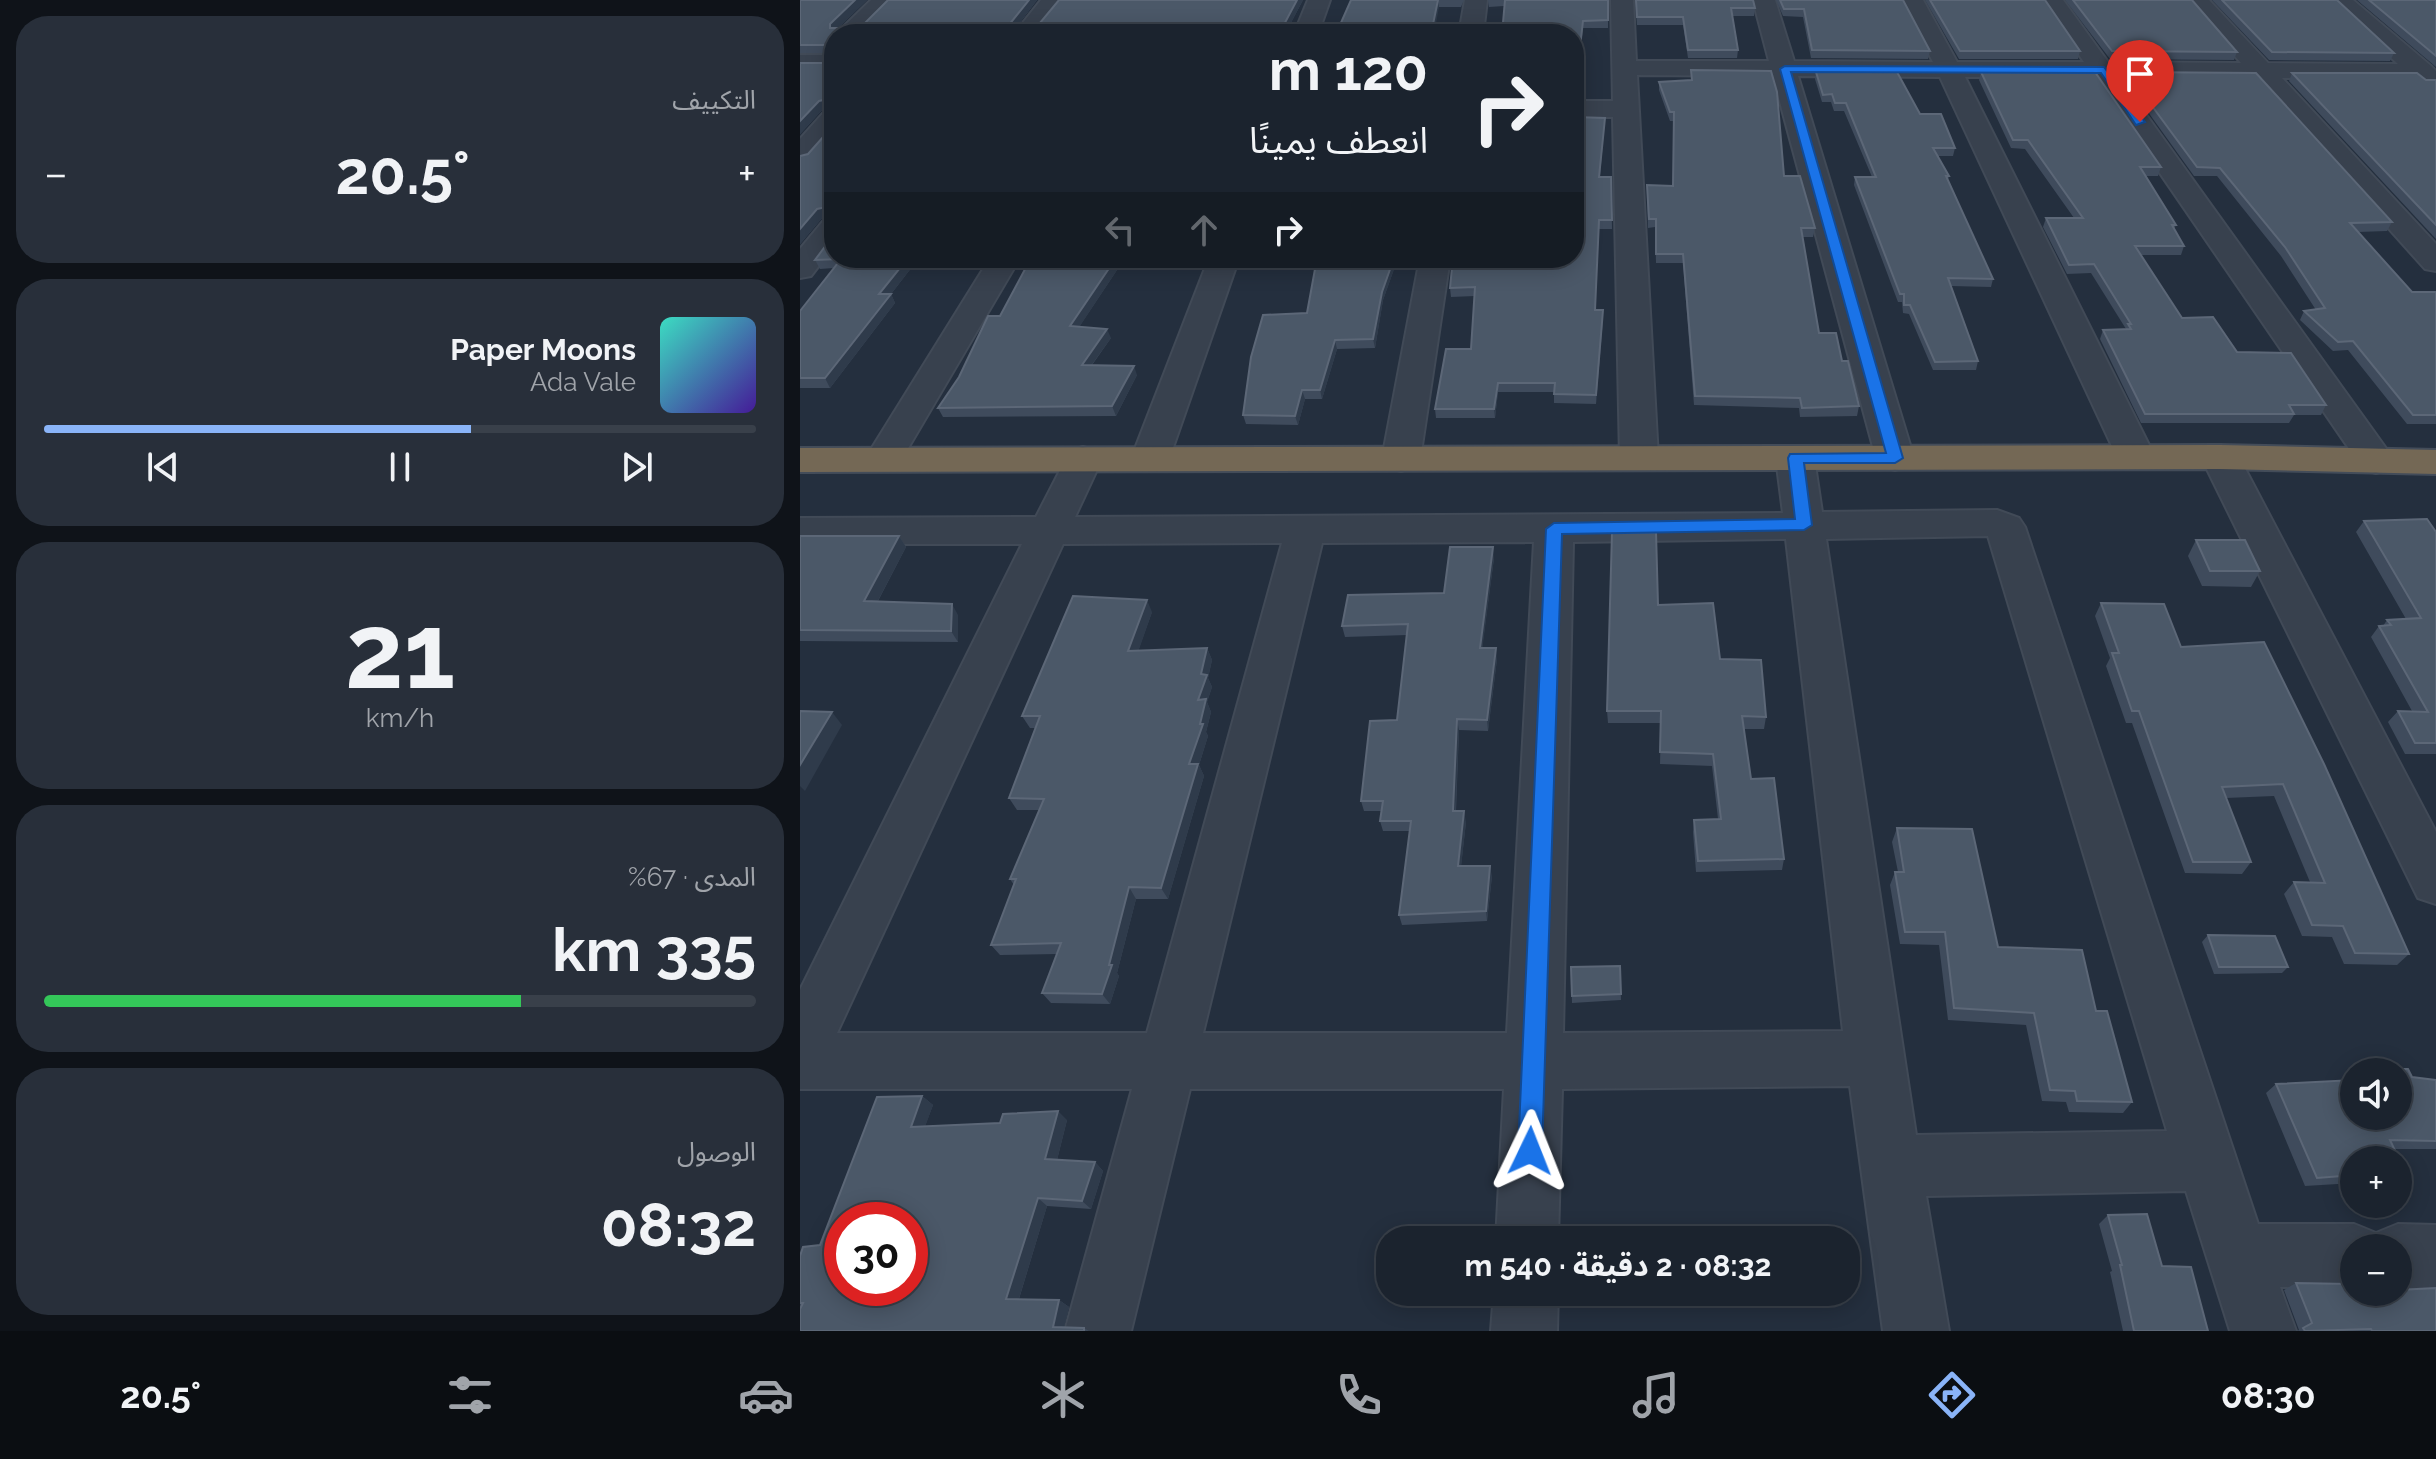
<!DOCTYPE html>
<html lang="ar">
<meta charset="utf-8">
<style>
:root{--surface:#1b232e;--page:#282f3a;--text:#f1f3f6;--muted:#a0a4aa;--line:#39404a;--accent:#8ab4f8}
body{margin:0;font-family:Raleway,"Noto Sans Arabic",sans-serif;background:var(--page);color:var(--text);direction:rtl;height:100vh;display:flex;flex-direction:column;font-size:30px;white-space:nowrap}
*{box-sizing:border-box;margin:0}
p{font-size:26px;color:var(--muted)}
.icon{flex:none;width:44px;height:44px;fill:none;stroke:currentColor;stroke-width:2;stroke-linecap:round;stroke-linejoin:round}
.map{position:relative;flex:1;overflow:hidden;direction:ltr}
.panel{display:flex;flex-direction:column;gap:16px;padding:16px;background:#0f1319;width:800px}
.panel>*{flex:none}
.banner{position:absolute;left:24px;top:24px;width:760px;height:244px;border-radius:32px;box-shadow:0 4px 20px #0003,0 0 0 2px var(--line);direction:rtl;background:#1b232e;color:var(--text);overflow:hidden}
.tools{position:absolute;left:1540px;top:1058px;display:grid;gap:16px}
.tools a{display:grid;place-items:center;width:72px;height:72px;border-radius:50%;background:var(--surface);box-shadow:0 4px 20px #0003,0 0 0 2px var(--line);font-size:40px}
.speed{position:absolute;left:24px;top:1202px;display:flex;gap:16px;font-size:40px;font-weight:700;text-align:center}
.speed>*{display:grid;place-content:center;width:104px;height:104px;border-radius:50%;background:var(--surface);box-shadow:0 4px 20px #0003,0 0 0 2px var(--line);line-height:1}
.speed .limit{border:12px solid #d22;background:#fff;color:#111}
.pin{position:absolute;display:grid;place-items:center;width:68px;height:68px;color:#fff;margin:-82px -34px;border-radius:50% 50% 50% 0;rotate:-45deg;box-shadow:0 0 8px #0007}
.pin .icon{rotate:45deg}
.me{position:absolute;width:88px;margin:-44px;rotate:2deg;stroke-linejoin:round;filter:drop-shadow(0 0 6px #0008)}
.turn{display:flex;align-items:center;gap:28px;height:168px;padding:0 24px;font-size:36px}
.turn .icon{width:104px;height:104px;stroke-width:2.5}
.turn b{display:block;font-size:56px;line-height:68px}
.lanes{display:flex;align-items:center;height:76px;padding:0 24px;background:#0003;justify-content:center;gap:40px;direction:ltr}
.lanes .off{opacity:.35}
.big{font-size:60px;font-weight:700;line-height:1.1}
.panel .widget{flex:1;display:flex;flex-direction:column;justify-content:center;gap:12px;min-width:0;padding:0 28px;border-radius:32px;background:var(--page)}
.panel .dial{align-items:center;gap:0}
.dial b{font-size:104px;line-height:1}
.song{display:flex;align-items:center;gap:24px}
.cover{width:96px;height:96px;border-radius:12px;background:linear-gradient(135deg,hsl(170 70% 55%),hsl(260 70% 35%))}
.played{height:8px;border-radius:4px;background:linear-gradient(90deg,var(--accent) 60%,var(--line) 60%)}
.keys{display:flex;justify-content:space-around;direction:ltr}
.heat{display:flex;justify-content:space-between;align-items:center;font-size:44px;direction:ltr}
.charge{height:12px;border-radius:6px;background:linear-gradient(90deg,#34c759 67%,var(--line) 0)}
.trip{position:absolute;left:576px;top:1226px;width:484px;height:80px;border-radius:32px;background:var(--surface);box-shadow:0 4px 20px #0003,0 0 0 2px var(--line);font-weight:700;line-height:80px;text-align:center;direction:rtl}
.tab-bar{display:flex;height:128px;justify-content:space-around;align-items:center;background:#0b0e12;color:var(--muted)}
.tab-bar .icon{width:56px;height:56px}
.tab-bar .selected{color:var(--accent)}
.tab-bar b{font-size:36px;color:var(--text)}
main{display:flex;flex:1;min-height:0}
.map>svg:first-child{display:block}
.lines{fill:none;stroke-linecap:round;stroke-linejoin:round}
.minor-casing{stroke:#414a57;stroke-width:4}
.highway-casing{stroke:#434c59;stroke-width:4}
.minor{fill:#38414e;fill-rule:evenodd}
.highway{fill:#746855;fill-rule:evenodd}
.wall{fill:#3f4b5c}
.shaded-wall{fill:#2f3b4b}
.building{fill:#4b5868;stroke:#5c6777;stroke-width:2;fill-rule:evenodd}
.route{fill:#1a73e8;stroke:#114b97;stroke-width:2}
</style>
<main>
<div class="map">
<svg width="1636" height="1331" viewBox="0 0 1636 1331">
<rect width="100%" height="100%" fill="#242f3e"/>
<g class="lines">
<defs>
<g id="minor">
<polygon points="71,0 95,0 61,34 36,34"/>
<polygon points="241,0 264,0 238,34 214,34"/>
<polygon points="508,0 530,0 518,34 494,34"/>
<polygon points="665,0 687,0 683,34 659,34"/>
<polygon points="811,0 833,0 836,61 969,61 953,0 975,0 994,61 1133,62 1101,0 1123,0 1157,62 1284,62 1241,0 1263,0 1308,62 1441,63 1386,0 1409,0 1468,63 1598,64 1529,0 1553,0 1631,66 1636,71 1636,86 1622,85 1614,78 1482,78 1636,244 1636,271 1625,269 1454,78 1319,77 1595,461 1589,469 1576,473 1563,469 1294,77 1165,77 1355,457 1349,465 1336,469 1323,465 1317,457 1140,77 998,76 1114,458 1108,466 1095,470 1082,466 1076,458 973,76 837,75 858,458 852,466 839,470 826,466 820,458 813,117 774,117 774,101 813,101"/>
<rect x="0" y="55" width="34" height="14"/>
<polygon points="34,109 34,133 10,161 0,163 0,139 25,111"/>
<polygon points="34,217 34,246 11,276 0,278 0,249 24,220"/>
<polygon points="190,258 220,258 97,467 84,471 71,467 65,459"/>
<polygon points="409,258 439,258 369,459 363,467 350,471 337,467 331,459"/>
<polygon points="620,258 650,258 620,459 614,467 601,471 588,467 582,459"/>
<polygon points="1420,445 1433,449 1439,457 1636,832 1636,904 1618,898 1401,457 1407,449"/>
<path d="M995 446 1008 450 1014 458 1022 512 1197 510 1219 518 1225 527 1458 1224H1554L1576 1233 1598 1224 1636 1225V1289L1598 1288V1248H1554V1288L1480 1287 1496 1331H1430L1386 1191 1126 1196 1149 1331H1083L1050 1086 762 1089 758 1240H696L704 1089H390L331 1331H265L332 1089H0V990L222 544H0V518L236 517 270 451 283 447 296 451 302 459 275 517 983 513 976 458 982 450ZM1188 536 1367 1131 1116 1135 1026 539ZM986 539 1043 1031 763 1033 773 542ZM734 542 707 1033H403L522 543ZM482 543 347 1033H37L263 544Z"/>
<polygon points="694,1292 758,1292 757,1331 691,1331"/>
</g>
<polygon id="highway" points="1420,445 1636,450 1636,474 1420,469 0,472 0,448"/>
</defs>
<!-- minor casing -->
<use href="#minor" class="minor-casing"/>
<!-- highway casing -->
<use href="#highway" class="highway-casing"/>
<!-- minor -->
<use href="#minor" class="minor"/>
<!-- highway -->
<use href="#highway" class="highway"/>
</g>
<!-- wall -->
<g class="wall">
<polygon points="0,0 67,0 38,28 60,28 88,0 237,0 215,29 235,29 503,0 485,34 34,34 34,258 119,258 91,294 95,303 30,388 0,388 0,311 34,268 20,269 15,260 32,237 31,216 22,218 0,244 0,156 8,154 32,127 32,107 23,109 0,134 0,63 32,63 32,53 0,53"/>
<polygon points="551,0 664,0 661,7 639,7"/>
<polygon points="688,0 808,0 808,28 783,28 775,98 774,99 774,34 704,6 689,7"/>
<polygon points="835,0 953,0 955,8 954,16 932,16 938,50 937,58 888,58 883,25 837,25"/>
<polygon points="976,0 1103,0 1130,51 1128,59 1011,58 1003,17 983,16"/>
<polygon points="1125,0 1245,0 1280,51 1278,59 1159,59"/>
<polygon points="1265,0 1392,0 1437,52 1434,60 1310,59"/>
<polygon points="1412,0 1537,0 1594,53 1590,61 1469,60"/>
<polygon points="1557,0 1636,0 1636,67"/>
<polygon points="891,70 984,176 1015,228 1013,237 1003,237 1019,333 1042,361 1059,406 1057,416 1000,417 999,408 894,405 883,263 856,263 855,227 848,228 847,194 847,185 873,186 873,121 870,121 859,90 859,82 891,80"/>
<polygon points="1016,72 1120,114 1155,148 1153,156 1138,156 1149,176 1148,180 1193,279 1191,287 1151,286 1178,361 1176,370 1133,370 1109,314 1103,313 1102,302 1098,302 1054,185 1055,177 1072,177 1044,111 1034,111 1031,102 1022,102 1015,79"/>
<polygon points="1181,72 1361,167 1358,176 1345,176 1376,225 1374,229 1384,246 1381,255 1341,255 1382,318 1526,405 1521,415 1494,415 1489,423 1341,423 1300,339 1303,330 1326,329 1291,273 1267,274 1243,227 1246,218 1274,218 1225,149 1211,148 1179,80"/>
<polygon points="1327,72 1592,222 1587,231 1558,232 1612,292 1636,292 1636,424 1607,424 1548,350 1533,351 1500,320 1504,311 1516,310 1481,256 1417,176 1394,176 1325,80"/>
<polygon points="1492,73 1636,80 1636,239 1489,81"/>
<polygon points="805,118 800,177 811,177 812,229 799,229 795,310 803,319 796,404 754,403 754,392 698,392 695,418 636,418 635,409 671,349 675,296 651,297 650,288 774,258"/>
<polygon points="231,258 376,258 371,269 317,270 279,327 311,338 292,365 337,375 316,416 143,417 138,408 200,316"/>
<polygon points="517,258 598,258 583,300 575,348 537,349 522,399 505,399 498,425 446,424 443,415 507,313"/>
<polygon points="1564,521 1636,532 1636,754 1605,754 1588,722 1598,711 1612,711 1571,637 1579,626 1583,626 1587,620 1606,619 1556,532"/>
<polygon points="0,536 99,536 106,547 78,601 158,615 158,642 0,641"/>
<polygon points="1396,540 1460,571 1451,587 1402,586 1388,556"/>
<polygon points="694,558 682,648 697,659 688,731 659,730 656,811 666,822 661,866 692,876 687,921 602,925 599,915 610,831 583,831 580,821 581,811 564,811 561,801 597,720 607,635 545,637 542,626 644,593"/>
<polygon points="1301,603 1381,647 1609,954 1597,965 1544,964 1532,937 1502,936 1484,894 1494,882 1510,882 1474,796 1426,798 1451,862 1442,874 1385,873 1332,723 1326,723 1306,666 1310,658 1295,616"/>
<polygon points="858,605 920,659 966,717 964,729 944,729 951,779 984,859 982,870 896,872 893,832 894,820 918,819 912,766 860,764 861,723 808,723 807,711"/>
<polygon points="352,612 338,651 407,648 412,660 408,678 412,687 407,702 411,712 406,732 408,736 399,765 404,776 368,899 336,899 317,973 319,976 310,1004 251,1003 242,993 257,954 200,955 191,945 214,885 210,879 239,810 217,810 209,798 235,728 230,728 222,716"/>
<polygon points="1097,828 1198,947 1296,1011 1332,1102 1323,1113 1269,1112 1266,1102 1242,1101 1226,1025 1148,1020 1139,945 1100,944 1090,885 1095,872 1098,872 1092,842"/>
<polygon points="1408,935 1488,967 1482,973 1414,974 1402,942"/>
<polygon points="820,966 821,1000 772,1003 771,967"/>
<polygon points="1573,1069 1608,1069 1612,1077 1636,1080 1636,1149 1594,1149 1605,1172 1598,1177 1598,1160 1554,1160 1554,1183 1505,1186 1466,1093 1476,1084 1554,1080 1554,1116 1598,1116 1598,1072 1570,1072"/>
<polygon points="122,1096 133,1105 125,1126 267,1120 257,1160 295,1162 303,1171 291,1209 247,1206 219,1299 259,1300 269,1307 264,1327 284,1328 289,1331 0,1331 0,1256 20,1245"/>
<polygon points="1308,1215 1362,1266 1408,1331 1323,1331 1310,1272 1312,1271 1299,1224"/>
<polygon points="1496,1283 1552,1293 1636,1331 1497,1331 1499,1330 1484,1290"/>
</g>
<!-- shaded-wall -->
<g class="shaded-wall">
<polygon points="55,0 67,0 34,32 30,28 30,24"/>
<polygon points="229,0 237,0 211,34 208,26"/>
<polygon points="497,0 503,0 485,34 479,34"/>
<polygon points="638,0 639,7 634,34 631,34"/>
<polygon points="783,21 775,98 774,99 774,91"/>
<polygon points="32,98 34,107 23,109 0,134 0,121 19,101"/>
<polygon points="31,206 34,215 22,218 0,244 0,229 17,209"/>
<polygon points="108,258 119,258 91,294 95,303 30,388 25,378 79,294"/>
<polygon points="370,258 376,258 371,269 368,260"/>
<polygon points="594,258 598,258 583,300 575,348 573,339 582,292"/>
<polygon points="314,261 317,270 274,335 270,326"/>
<polygon points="803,310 803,319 796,404 796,395"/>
<polygon points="307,329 311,338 285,374 282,365"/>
<polygon points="535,340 537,349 522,399 520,390"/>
<polygon points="334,366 337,375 316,416 312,406"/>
<polygon points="698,383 698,392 695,418 694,409"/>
<polygon points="502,390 505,399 498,425 495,416"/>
<polygon points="99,536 106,547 72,612 64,601"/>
<polygon points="693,547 694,558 681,659 680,648"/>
<polygon points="347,600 352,612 334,664 328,651"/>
<polygon points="152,604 158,615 158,642 151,631"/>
<polygon points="407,648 412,660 408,678 412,687 407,702 411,712 406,732 408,736 399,765 404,776 368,899 361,888 389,764 400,724 398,700 401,674"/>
<polygon points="696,648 697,659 688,731 687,720"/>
<polygon points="32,712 42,725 5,791 0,786 0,765"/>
<polygon points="657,719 659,730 655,822 653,811"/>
<polygon points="664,811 666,822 660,876 658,866"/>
<polygon points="690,866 692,876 687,921 686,911"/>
<polygon points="329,887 336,899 317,973 319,976 310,1004 302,994"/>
<polygon points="122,1096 133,1105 122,1135 111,1127"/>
<polygon points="258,1111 267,1120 255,1168 245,1159"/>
<polygon points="295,1162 303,1171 291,1209 282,1201"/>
<polygon points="238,1198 247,1206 217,1305 206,1299"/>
<polygon points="259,1300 269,1307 263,1331 253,1327"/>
</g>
<!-- building -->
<g class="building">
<polygon points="0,0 55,0 30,24 30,28 60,28 88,0 229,0 208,26 211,29 235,29 259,0 497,0 479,34 34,34 34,258 108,258 79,294 91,294 25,378 0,378 0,311 41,259 15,260 32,237 31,206 17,209 0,229 0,156 8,154 32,127 32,98 19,101 0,121 0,63 32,63 32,45 0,45"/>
<polygon points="551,0 638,0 631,34 536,34"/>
<polygon points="705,0 808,0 808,20 783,21 775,90 774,91 774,34 702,34"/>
<polygon points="836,0 953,0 955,8 931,8 938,50 888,50 883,17 837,17"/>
<polygon points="980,0 1103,0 1130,51 1012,50 1004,9 984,9"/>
<polygon points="1130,0 1245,0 1280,51 1160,51"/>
<polygon points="1273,0 1392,0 1437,52 1312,51"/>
<polygon points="1422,0 1537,0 1594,53 1472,52"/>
<polygon points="1569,0 1636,0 1636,56"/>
<polygon points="891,70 971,71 977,92 984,176 1000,176 1015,228 1001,228 1019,333 1036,333 1042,361 1048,361 1059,406 1002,408 1000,398 895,396 883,254 856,254 856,219 849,219 847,185 873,186 874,112 870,112 859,82 892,80"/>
<polygon points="1016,72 1097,72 1120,114 1141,114 1155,148 1133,148 1149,176 1146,176 1193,279 1148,278 1178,361 1135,362 1110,305 1104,305 1104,294 1100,294 1055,177 1076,177 1046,103 1035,103 1032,94 1023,95"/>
<polygon points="1181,72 1295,72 1361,167 1340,167 1376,225 1372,225 1384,246 1335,246 1382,318 1413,317 1437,352 1491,353 1526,405 1489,405 1494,414 1345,414 1303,330 1331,329 1328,324 1331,324 1294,264 1269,265 1246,218 1283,218 1228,140 1213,140"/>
<polygon points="1327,72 1456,73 1592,222 1550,223 1612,292 1636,292 1636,415 1613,415 1553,341 1538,342 1504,311 1525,308 1485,247 1420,168 1397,167"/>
<polygon points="1492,73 1617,73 1626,80 1636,80 1636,225"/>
<polygon points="774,117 805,118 799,177 811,177 812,220 799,220 795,310 803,310 796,395 754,394 755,383 698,383 694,409 635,409 646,349 671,349 675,287 650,288 653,258 774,258"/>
<polygon points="231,258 370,258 368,260 314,261 270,326 307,329 282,365 334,366 312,406 138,408 159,377 188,316 200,316"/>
<polygon points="517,258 594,258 582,292 573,339 535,340 520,390 502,390 495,416 443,415 451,357 463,315 507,313"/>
<polygon points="1627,519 1636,532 1636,743 1615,743 1598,711 1628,712 1579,626 1591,625 1587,620 1621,618 1564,521"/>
<polygon points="856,532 858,605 913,603 920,659 961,660 966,717 942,716 951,779 974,778 984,859 898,861 894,820 921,819 913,754 860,752 861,711 807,711 812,533"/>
<polygon points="0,536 99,536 64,601 152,604 151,631 0,630"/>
<polygon points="1396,540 1445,540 1460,571 1410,571"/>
<polygon points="650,547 693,547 680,648 696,648 687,720 657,719 653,811 664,811 658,866 690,866 686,911 599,915 611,821 580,821 583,801 561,801 570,721 597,720 608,624 542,626 548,595 644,593"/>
<polygon points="273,596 347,600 328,651 407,648 401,674 407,675 398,700 406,699 400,724 403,724 389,764 398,764 361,888 329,887 309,965 312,965 302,994 242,993 261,943 191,945 216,879 210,879 244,799 209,798 240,716 222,716"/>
<polygon points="1301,603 1364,604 1381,647 1464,642 1524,764 1609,954 1555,953 1543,926 1512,925 1494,882 1525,883 1483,784 1422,787 1451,862 1393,862 1339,711 1332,711 1312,653 1319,653"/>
<polygon points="0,711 32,712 0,765"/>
<polygon points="1097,828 1172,829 1198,947 1282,950 1296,1011 1307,1011 1332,1102 1277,1101 1275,1091 1250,1090 1234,1013 1154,1008 1145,932 1105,932 1095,872 1104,872"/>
<polygon points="1408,935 1475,936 1488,967 1419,967"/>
<polygon points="820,966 821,994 772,996 771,967"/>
<polygon points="1573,1069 1608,1069 1612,1077 1636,1080 1636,1141 1590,1140 1605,1172 1598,1173 1598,1160 1554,1160 1554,1175 1517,1178 1476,1084 1554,1080 1554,1116 1598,1116 1598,1072 1574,1072"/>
<path d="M122 1096 111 1127 200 1123 203 1114 258 1111 245 1159 295 1162 282 1201 238 1198 206 1299 259 1300 253 1327 284 1328V1331H0V1309L3 1303H0V1256L3 1247 20 1245 77 1097ZM42 1220H110V1288H42Z"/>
<polygon points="1347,1214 1362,1266 1391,1267 1408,1331 1334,1331 1320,1265 1322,1265 1308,1215"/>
<polygon points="1496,1283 1548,1284 1552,1293 1598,1292 1598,1290 1636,1288 1636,1331 1572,1331 1571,1329 1505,1331 1503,1328 1512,1323"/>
</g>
<!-- route -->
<polygon class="route" points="985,66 1304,67 1345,122 1336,125 1301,73 991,72 1103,458 1095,463 1004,463 1012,525 1004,530 762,534 742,1151 739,1160 730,1163 721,1160 718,1151 746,529 754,523 995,519 988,458 990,454 1086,453 980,69"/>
</svg>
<div class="tools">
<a><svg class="icon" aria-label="sound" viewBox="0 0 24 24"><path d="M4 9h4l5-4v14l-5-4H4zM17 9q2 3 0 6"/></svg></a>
<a>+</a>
<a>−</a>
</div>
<div class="speed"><div class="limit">30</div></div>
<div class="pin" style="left:1340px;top:122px;background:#d93025"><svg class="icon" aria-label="arrive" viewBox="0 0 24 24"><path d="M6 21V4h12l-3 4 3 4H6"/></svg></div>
<svg class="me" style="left:730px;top:1151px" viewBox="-20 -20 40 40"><path d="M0-17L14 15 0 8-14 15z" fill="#1a73e8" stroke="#fff" stroke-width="4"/></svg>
<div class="trip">08:32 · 2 دقيقة · 540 m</div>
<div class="banner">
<div class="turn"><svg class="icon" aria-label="right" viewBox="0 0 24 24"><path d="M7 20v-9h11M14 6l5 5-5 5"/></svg><div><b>120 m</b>انعطف يمينًا</div></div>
<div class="lanes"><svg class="icon off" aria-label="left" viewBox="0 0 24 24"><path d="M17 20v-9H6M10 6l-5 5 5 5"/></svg><svg class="icon off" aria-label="ahead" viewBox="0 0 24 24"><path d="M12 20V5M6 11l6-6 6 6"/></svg><svg class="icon" aria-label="right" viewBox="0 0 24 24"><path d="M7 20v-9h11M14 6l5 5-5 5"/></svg></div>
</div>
</div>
<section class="panel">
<div class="widget"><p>التكييف</p>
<div class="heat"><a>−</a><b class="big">20.5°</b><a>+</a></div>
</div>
<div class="widget">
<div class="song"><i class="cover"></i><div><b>Paper Moons</b><p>Ada Vale</p></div></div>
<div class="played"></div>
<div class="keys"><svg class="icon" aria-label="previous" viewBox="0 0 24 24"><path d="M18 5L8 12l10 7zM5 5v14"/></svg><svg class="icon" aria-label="pause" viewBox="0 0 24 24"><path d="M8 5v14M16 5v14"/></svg><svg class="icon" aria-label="next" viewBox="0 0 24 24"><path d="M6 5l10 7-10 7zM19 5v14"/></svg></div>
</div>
<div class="widget dial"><b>21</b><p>km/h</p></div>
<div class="widget"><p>المدى · 67%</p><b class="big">335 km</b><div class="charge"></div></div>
<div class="widget"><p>الوصول</p><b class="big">08:32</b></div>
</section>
</main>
<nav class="tab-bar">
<b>08:30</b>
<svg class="icon selected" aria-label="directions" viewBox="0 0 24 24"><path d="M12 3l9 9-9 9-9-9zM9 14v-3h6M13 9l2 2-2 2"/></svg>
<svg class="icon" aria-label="music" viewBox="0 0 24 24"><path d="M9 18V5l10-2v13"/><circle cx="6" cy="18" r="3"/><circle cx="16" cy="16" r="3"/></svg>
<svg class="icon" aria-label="phone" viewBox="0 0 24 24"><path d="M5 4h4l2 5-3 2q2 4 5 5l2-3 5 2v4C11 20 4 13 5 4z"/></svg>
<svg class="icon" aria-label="climate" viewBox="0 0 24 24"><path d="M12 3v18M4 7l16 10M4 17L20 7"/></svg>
<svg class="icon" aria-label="car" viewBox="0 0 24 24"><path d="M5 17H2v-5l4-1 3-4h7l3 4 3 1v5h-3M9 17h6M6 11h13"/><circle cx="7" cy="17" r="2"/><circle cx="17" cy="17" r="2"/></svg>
<svg class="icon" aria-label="filters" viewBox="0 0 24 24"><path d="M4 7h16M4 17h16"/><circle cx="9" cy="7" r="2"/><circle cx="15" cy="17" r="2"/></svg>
<b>20.5°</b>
</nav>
